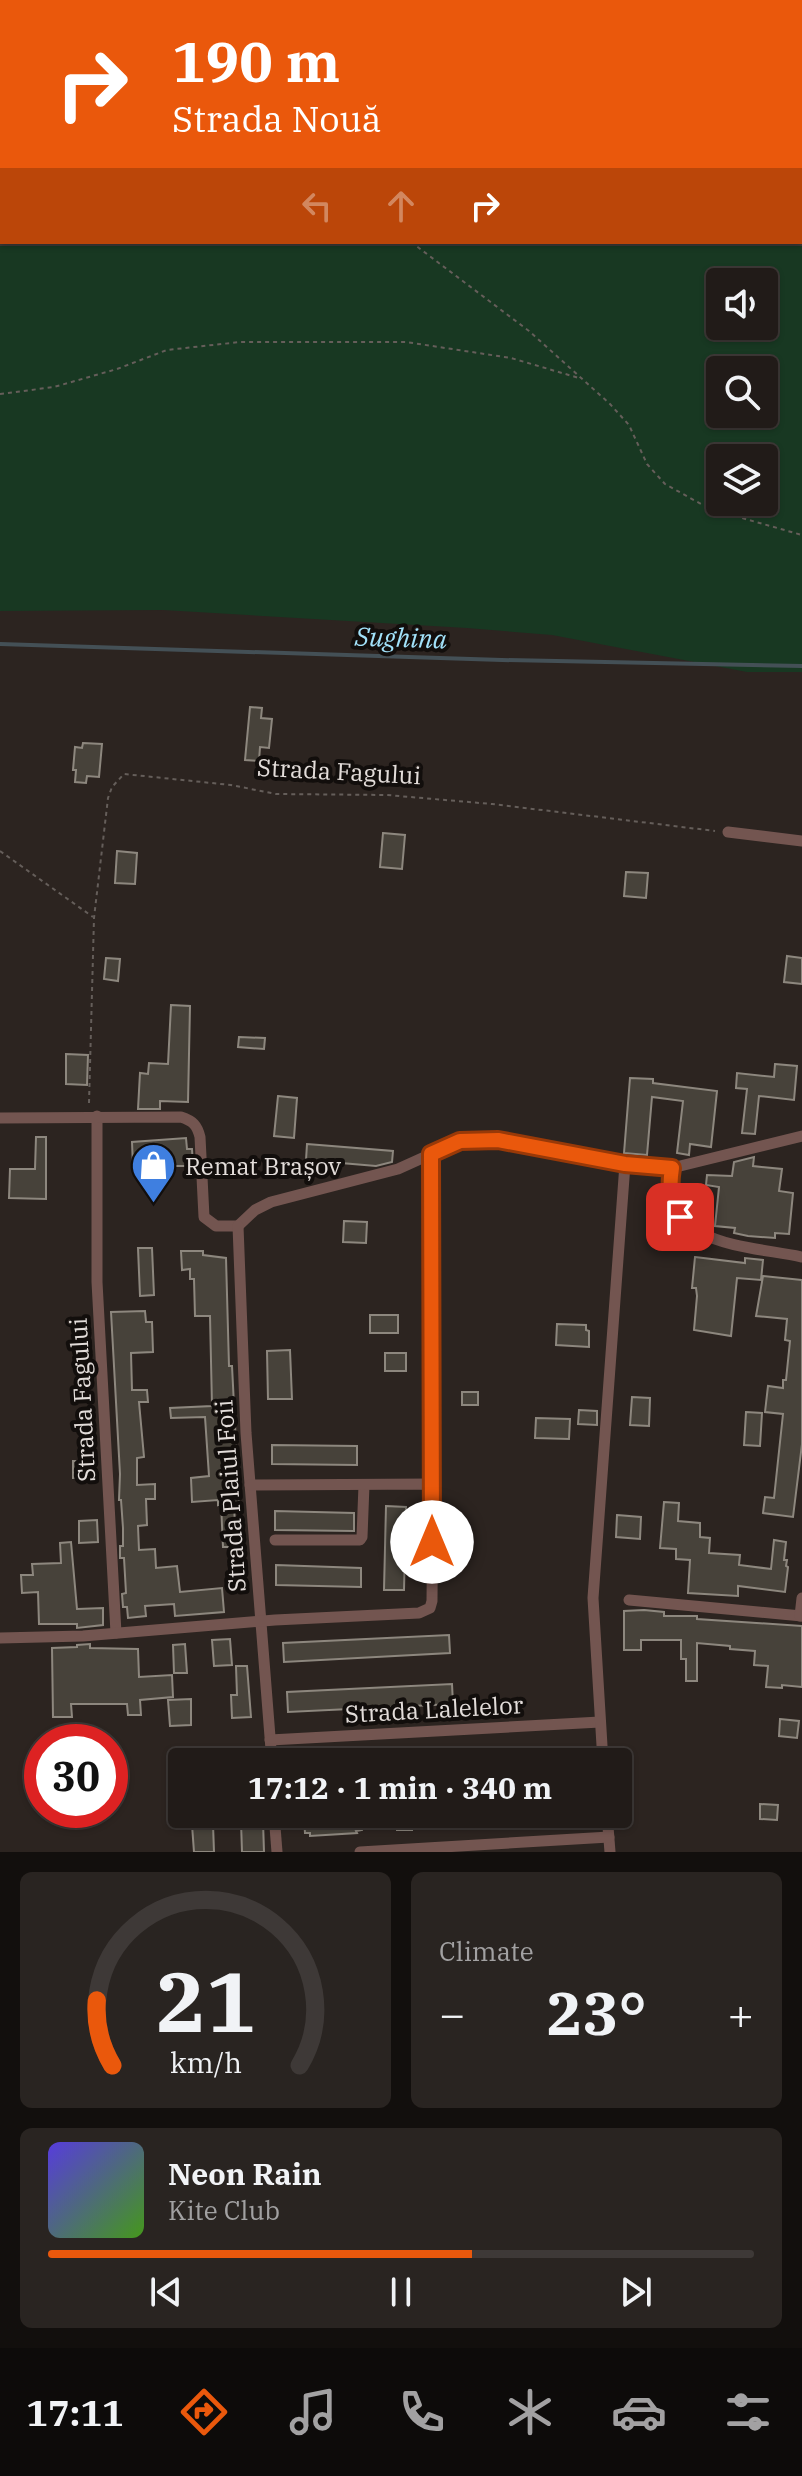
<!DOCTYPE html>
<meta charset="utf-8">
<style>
:root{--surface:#211b18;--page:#292421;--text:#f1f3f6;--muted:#a2a1a2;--line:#3e3937;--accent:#ea580c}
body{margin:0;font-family:"IBM Plex Serif",serif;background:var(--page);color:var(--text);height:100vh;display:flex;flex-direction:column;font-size:30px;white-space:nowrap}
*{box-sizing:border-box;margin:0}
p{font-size:26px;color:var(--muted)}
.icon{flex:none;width:44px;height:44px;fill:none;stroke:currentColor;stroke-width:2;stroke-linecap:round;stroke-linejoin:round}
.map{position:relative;height:1852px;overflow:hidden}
.details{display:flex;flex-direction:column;gap:20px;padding:20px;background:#120f0d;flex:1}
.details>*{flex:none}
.top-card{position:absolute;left:0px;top:0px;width:802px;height:244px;box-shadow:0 2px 6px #0004,0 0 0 2px var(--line);background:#ea580c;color:#fff;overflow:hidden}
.buttons{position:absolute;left:706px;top:268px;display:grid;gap:16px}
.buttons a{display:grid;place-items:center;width:72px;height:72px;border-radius:8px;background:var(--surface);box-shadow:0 2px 6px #0004,0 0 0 2px var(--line);font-size:40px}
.speed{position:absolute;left:24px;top:1724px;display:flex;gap:16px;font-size:40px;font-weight:700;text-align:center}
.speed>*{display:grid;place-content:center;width:104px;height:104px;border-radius:50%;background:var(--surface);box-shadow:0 2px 6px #0004,0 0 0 2px var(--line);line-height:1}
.speed .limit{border:12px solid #d22;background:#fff;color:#111}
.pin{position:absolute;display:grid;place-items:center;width:68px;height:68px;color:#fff;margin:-34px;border-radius:16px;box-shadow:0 4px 12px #0006}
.me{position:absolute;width:88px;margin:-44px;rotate:0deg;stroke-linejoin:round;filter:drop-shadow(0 0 6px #0008)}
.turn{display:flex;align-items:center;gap:28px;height:168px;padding:0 40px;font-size:36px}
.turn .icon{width:104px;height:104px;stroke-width:2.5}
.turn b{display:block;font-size:56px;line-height:68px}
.lanes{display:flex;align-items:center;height:76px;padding:0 40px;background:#0003;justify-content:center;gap:40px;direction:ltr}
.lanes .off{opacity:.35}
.big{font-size:60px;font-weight:700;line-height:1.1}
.details .card{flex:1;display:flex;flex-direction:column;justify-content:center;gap:12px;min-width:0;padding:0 28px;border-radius:12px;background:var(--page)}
.details .dial{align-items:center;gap:0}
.dial svg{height:208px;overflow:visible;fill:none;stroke:var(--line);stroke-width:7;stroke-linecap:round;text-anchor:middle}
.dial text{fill:var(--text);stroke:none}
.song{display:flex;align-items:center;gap:24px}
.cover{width:96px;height:96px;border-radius:12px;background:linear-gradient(135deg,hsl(250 70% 55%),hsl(100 70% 35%))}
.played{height:8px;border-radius:4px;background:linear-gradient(90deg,var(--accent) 60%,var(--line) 60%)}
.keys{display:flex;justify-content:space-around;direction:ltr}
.heat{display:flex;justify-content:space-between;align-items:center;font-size:44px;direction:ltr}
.details .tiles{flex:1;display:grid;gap:20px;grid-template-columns:1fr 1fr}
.card:last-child{grid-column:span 2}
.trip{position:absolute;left:168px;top:1748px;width:464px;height:80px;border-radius:8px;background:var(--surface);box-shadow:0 2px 6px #0004,0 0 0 2px var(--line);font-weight:700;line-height:80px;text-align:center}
.dock{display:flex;height:128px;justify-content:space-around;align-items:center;background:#0d0b0a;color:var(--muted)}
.dock .icon{width:56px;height:56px}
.dock .active{color:var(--accent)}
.dock b{font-size:36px;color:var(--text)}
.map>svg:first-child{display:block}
.green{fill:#183822;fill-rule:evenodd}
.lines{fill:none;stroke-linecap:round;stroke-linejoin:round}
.stream{stroke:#445056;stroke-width:4}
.building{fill:#47423a;stroke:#8d877e;stroke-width:2}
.path{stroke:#655e5a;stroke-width:2;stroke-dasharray:4 4;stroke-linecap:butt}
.street{stroke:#735550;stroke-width:11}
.route-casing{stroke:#983908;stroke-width:20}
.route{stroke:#ea580c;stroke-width:14}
.labels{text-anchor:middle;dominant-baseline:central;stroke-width:8;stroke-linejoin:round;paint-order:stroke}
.street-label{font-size:24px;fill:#e3ddda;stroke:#120e0c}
.poi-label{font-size:24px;fill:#e3ddda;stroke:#120e0c;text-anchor:start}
.water-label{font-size:26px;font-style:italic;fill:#a2e2fa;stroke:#120e0c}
</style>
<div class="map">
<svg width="802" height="1852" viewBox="0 0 802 1852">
<rect width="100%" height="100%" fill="#2c2420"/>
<!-- green -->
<path class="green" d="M0 0H802V672H747L552 635 467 628 163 610 0 611ZM2 2H800V242H2ZM720 282H764V326H720ZM720 370H764V414H720ZM720 458H764V502H720Z"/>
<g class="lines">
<!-- stream -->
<polyline class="stream" points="0,644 502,660 802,666"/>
</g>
<!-- building -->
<g class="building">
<polygon points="250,707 262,708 261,718 272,719 269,748 260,747 259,761 245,760"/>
<polygon points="83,743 102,744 99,777 87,776 86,783 75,782 76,770 73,770 75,747 82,748"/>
<polygon points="383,833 405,835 402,869 380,867"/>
<polygon points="117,851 137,853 135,884 115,883"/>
<polygon points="626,872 648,873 646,898 624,896"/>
<polygon points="787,956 802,958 802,984 784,982"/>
<polygon points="106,958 120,959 118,981 104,979"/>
<polygon points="171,1005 190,1006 188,1102 160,1101 160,1109 138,1109 140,1073 148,1074 149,1063 168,1064"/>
<polygon points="239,1037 265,1038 264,1049 238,1047"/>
<polygon points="66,1054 88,1055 87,1085 66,1084"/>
<polygon points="775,1064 797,1066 794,1100 759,1096 755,1134 742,1133 747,1089 736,1088 737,1073 774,1077"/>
<polygon points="630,1078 653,1079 653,1083 717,1091 711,1147 690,1144 689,1155 677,1153 683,1101 652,1097 647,1155 624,1153"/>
<polygon points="278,1096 297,1098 294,1138 274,1136"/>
<polygon points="36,1137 46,1137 46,1199 9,1198 10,1169 35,1169"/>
<polygon points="186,1138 187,1149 192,1149 193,1166 168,1166 168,1171 143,1172 142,1166 133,1167 132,1142"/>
<polygon points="307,1144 393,1151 392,1162 376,1166 306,1160"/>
<polygon points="754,1157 753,1166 782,1169 779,1191 793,1193 789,1234 775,1233 775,1238 748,1236 734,1233 735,1228 715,1226 719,1187 706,1185 707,1175 732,1176 734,1162"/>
<polygon points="344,1221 367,1222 366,1243 343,1242"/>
<polygon points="138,1248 152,1248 154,1295 140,1296"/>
<polygon points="181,1251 203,1251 203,1255 226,1258 229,1366 232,1366 239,1503 234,1504 236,1547 223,1547 221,1504 218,1505 218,1500 192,1502 191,1478 209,1476 205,1417 171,1418 170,1408 212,1406 210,1316 195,1316 194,1279 190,1279 190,1269 182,1270"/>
<polygon points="695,1257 745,1263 745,1258 763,1260 761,1280 737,1278 731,1336 694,1330 697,1296 696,1288 692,1288"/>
<polygon points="763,1276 802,1280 802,1444 793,1517 763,1513 765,1497 774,1498 783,1414 765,1412 768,1386 783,1388 783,1380 786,1380 790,1341 785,1340 787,1319 756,1316"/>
<polygon points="145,1311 146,1322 152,1322 153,1352 131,1353 132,1390 147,1390 148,1402 139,1402 144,1457 137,1458 137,1485 155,1484 155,1499 146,1499 147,1525 138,1526 139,1550 155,1549 156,1568 177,1566 180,1592 222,1588 224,1612 175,1616 174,1604 145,1606 146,1616 128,1618 127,1607 123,1607 122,1594 126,1593 124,1558 120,1558 120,1546 123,1546 123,1528 121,1500 119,1500 120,1474 111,1312"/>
<rect x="370" y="1315" width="28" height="18"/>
<polygon points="557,1324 586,1325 586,1330 589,1331 589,1347 556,1345"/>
<polygon points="290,1350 292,1399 268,1399 267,1351"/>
<rect x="385" y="1353" width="21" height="18"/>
<rect x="462" y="1392" width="16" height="13"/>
<polygon points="632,1397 650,1398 649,1426 630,1425"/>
<polygon points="579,1410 597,1411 597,1425 578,1424"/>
<polygon points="746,1412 762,1413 760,1446 744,1445"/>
<polygon points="536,1418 570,1419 569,1439 535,1438"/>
<polygon points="272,1445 357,1446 357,1465 272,1464"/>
<polygon points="73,1461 92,1461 93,1477 73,1478"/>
<polygon points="664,1502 679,1503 678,1521 700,1523 700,1537 710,1538 709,1553 740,1555 739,1565 771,1569 774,1540 786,1542 784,1560 787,1560 786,1566 788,1567 785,1592 738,1586 738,1596 688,1593 690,1560 676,1559 676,1549 660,1548"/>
<polygon points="386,1506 406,1507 404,1590 384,1590"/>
<polygon points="275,1511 354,1513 354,1531 275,1530"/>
<polygon points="617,1515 641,1517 640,1539 616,1537"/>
<polygon points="97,1520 98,1542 79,1543 79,1521"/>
<polygon points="71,1542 77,1609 103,1608 103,1625 77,1628 77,1624 39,1624 38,1592 22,1593 21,1575 33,1575 32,1564 61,1563 60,1543"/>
<polygon points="276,1565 361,1568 361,1587 276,1585"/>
<polygon points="644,1610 664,1612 664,1616 697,1616 697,1619 802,1626 802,1687 782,1685 782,1688 766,1687 768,1666 754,1665 755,1651 730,1649 730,1646 697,1643 697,1681 686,1681 686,1659 681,1659 681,1640 641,1640 641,1650 624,1650 624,1611"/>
<polygon points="449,1635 450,1653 284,1662 283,1643"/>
<polygon points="230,1639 232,1665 214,1666 212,1640"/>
<polygon points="90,1644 90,1648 138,1649 139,1677 172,1675 173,1697 140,1700 141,1715 128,1715 127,1704 71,1704 72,1717 53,1717 52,1648 77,1647 77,1645"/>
<polygon points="185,1644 187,1673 174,1673 173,1645"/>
<polygon points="236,1666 247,1666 251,1717 232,1718 231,1695 237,1695"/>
<polygon points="452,1684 453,1704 288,1712 287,1692"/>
<polygon points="191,1699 191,1725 170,1726 168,1700"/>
<polygon points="780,1719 799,1721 797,1738 779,1736"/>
<polygon points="541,1747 541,1751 571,1748 572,1762 527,1762 526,1748"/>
<polygon points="497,1750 498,1762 480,1762 479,1751"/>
<polygon points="760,1804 778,1805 777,1820 760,1819"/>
<polygon points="310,1814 361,1815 362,1830 356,1831 357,1833 310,1836 310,1833 305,1833 304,1818 310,1818"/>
<polygon points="396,1814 412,1814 412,1830 397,1830"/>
<polygon points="441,1814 455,1814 456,1827 442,1828"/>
<polygon points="478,1814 513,1814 513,1824 484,1827 484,1824 479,1825"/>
<polygon points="263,1821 264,1852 242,1852 241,1822"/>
<polygon points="213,1824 214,1852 194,1852 192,1825"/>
</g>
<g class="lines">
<!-- path -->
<g class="path">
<polyline points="263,0 264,2"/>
<polyline points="411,242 529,331 610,404 629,425 647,464 665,484 710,509 802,535"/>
<polyline points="0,394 54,387 117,369 167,350 240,342 406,342 511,358 579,378"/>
<polyline points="0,851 93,917"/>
<polyline points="89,1103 94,918 108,798 112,787 124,774 231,785 276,794 387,795 492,804 715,831"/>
</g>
<!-- street -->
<g class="street">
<polyline points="728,832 802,841"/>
<polyline points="97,1116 97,1282 116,1633"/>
<path d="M0 1118 181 1117C193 1121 197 1125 200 1137L204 1217 216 1226H238"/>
<polyline points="431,1154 433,1484"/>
<path d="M672 1168C661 1247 745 1245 802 1257"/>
<polyline points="238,1226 255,1210 271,1202 398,1169 460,1141 479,1139 498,1140 648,1168 672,1168 802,1136"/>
<polyline points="238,1226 246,1433 272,1762"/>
<polyline points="275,1540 360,1540 362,1537 364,1485"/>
<polyline points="629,1600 802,1616"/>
<polyline points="800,1616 802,1598"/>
<polyline points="0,1638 83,1636 275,1620 419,1613 430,1608 432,1601 433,1484 250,1485"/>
<polyline points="270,1740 600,1722"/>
<polyline points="603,1762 593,1598 625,1164"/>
<polyline points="274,1814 277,1852"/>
<polyline points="607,1814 610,1852"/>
<polyline points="360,1852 609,1837"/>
</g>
</g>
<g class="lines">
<defs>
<path id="route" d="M432 1542 431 1154 460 1141 498 1140 625 1164 672 1168C669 1187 670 1201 680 1217"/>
</defs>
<!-- route casing -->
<use href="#route" class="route-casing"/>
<!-- route -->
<use href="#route" class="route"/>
</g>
<!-- icons -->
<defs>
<symbol id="shop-pin" viewBox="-11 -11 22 30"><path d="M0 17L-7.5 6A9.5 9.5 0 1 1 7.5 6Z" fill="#3f7fe0" stroke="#120e0c"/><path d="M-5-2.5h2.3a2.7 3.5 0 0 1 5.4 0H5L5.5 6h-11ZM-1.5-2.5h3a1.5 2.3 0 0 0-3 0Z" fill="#fff"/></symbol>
</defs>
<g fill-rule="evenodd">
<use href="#shop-pin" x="128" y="1140" width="51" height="69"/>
</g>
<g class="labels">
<!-- street labels -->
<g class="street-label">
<text transform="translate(339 771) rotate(3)">Strada Fagului</text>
<text transform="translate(82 1400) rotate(-93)">Strada Fagului</text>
<text transform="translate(230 1496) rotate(-94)">Strada Plaiul Foii</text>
<text transform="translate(434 1709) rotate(-3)">Strada Lalelelor</text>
</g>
<!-- poi labels -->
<g class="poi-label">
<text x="185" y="1166">Remat Brașov</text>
</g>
<!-- water labels -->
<g class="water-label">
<text transform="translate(401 637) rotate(2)">Sughina</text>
</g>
</g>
</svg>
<div class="buttons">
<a><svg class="icon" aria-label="sound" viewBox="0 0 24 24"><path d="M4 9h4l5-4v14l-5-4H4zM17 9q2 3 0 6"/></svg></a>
<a><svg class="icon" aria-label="search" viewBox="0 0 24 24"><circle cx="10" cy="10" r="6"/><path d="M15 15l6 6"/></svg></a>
<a><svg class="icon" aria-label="layers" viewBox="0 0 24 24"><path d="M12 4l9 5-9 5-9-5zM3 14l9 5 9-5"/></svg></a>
</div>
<div class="speed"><div class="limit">30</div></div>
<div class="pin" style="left:680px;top:1217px;background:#d93025"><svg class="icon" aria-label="arrive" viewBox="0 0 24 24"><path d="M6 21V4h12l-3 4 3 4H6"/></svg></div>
<svg class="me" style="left:432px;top:1542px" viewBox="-20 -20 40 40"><circle r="19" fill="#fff"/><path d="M0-13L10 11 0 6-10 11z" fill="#ea580c"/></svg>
<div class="trip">17:12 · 1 min · 340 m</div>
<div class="top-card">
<div class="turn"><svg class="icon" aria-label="right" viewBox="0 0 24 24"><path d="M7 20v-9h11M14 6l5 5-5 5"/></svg><div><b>190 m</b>Strada Nouă</div></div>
<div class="lanes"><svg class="icon off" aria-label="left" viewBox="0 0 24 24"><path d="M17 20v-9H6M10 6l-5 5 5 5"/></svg><svg class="icon off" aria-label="ahead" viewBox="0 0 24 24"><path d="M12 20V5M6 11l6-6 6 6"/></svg><svg class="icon" aria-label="right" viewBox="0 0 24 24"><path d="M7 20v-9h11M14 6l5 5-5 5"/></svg></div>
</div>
</div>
<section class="details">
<div class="tiles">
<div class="card dial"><svg viewBox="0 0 100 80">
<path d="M14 69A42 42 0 1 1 86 69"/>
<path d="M14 69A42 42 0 0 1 8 44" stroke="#ea580c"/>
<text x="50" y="56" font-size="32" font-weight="700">21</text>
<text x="50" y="72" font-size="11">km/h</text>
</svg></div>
<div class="card"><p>Climate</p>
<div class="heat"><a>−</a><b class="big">23°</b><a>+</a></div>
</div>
<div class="card">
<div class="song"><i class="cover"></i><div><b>Neon Rain</b><p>Kite Club</p></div></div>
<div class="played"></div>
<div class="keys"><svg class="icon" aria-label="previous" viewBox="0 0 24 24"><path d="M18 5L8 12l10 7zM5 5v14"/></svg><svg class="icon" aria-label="pause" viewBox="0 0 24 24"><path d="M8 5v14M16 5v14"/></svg><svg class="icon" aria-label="next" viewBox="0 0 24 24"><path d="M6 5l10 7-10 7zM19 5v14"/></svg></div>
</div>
</div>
</section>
<nav class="dock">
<b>17:11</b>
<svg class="icon active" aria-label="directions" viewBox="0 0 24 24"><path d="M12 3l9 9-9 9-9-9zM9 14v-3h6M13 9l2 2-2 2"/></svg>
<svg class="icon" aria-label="music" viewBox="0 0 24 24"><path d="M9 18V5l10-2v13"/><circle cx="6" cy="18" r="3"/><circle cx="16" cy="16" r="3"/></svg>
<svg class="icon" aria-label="phone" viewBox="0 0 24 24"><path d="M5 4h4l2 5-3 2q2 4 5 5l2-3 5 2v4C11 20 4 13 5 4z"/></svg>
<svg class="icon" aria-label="climate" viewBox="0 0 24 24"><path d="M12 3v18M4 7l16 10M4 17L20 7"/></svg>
<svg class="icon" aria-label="car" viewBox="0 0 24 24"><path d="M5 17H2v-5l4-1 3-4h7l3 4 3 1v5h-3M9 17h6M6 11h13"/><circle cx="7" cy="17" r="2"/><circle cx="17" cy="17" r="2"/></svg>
<svg class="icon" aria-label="filters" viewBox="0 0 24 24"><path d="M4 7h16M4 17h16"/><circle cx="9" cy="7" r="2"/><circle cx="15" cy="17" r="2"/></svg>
</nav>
